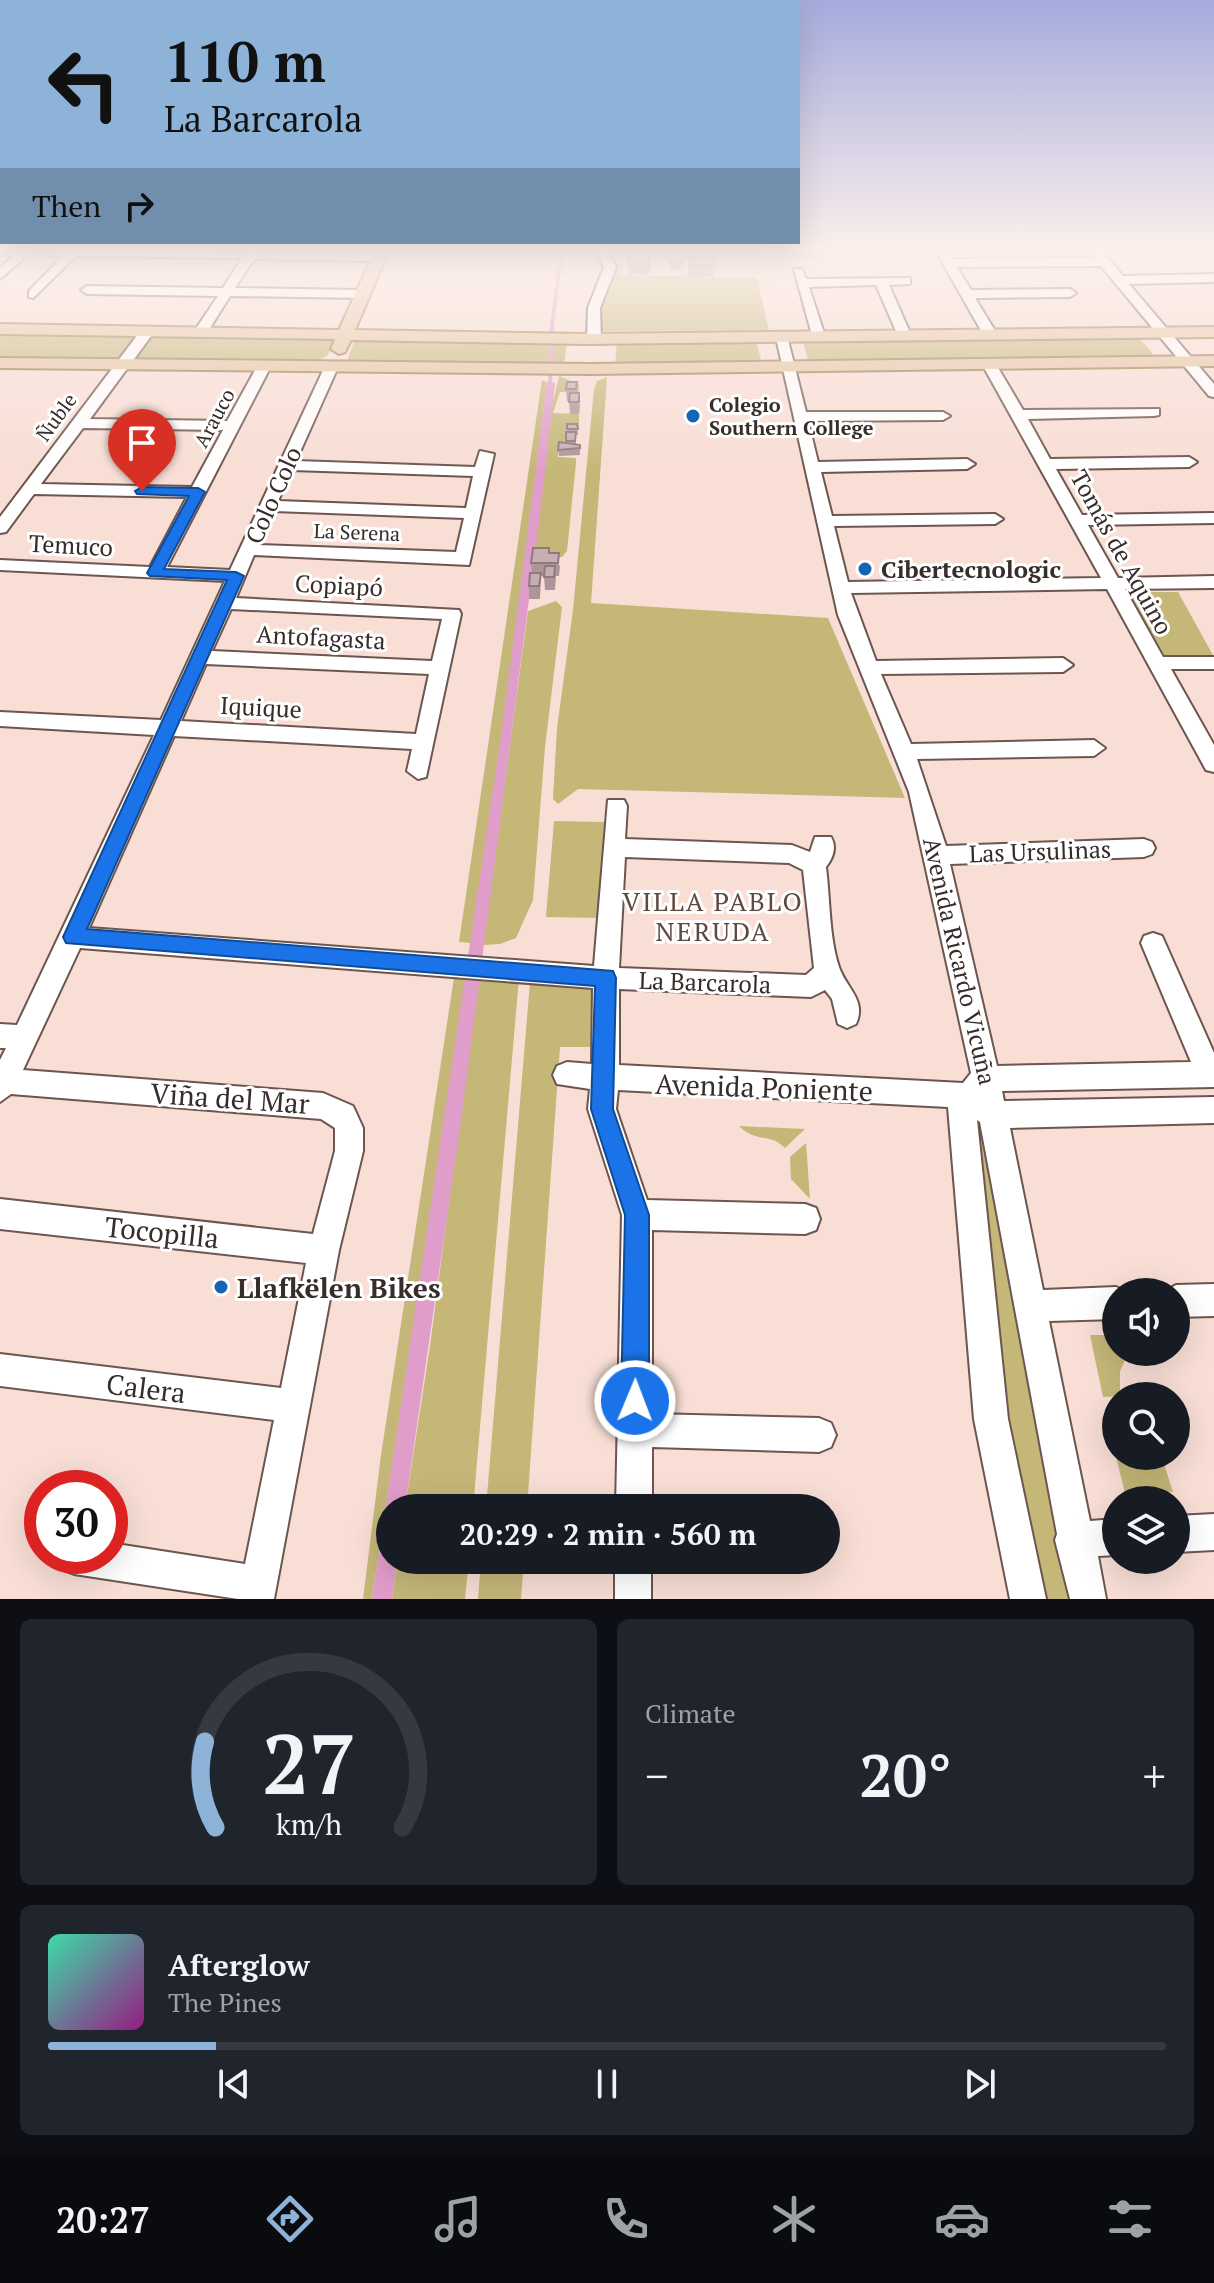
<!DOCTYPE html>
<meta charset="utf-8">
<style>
:root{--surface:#171b24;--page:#20242c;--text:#f1f3f6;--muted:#9ea1a6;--line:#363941;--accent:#8eb3d8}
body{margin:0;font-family:"PT Serif",serif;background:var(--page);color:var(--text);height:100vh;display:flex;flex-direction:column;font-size:30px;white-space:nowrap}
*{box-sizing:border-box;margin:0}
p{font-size:26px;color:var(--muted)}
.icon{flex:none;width:44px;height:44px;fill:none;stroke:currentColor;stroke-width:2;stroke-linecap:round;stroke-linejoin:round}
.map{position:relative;height:1599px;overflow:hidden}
.panel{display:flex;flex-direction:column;gap:20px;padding:20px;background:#0d0f14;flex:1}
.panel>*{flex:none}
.banner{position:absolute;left:0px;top:0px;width:800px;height:244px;box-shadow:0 8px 32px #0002;background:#8eb3d8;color:#111;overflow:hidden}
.tools{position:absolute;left:1102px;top:1278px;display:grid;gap:16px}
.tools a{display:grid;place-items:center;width:88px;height:88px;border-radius:50%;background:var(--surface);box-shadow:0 8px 32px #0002;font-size:40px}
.speed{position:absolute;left:24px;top:1470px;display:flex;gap:16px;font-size:40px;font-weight:700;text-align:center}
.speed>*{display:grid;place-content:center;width:104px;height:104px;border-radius:50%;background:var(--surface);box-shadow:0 8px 32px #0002;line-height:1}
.speed .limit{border:12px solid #d22;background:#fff;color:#111}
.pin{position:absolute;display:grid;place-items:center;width:68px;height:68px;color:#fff;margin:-82px -34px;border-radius:50% 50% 50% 0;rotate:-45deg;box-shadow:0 0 8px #0007}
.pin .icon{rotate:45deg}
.me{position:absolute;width:88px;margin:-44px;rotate:1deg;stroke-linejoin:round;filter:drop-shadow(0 0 6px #0008)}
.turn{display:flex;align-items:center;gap:28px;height:168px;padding:0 32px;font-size:36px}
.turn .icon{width:104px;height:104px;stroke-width:2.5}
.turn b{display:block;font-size:56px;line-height:68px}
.then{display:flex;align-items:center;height:76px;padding:0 32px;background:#0003;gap:16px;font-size:30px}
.big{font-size:60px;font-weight:700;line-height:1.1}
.panel .widget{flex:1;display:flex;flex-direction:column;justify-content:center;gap:12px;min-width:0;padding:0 28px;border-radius:12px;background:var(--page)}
.panel .dial{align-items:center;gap:0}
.dial svg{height:208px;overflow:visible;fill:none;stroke:var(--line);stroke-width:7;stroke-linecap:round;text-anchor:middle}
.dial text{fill:var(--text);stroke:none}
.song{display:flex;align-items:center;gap:24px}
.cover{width:96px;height:96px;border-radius:12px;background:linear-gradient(135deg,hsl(160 70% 55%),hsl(310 70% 35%))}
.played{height:8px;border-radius:4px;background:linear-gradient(90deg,var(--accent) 15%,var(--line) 15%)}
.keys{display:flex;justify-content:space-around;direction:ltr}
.heat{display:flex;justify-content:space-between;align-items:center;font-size:44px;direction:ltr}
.panel .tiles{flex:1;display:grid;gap:20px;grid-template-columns:1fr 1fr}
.widget:last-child{grid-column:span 2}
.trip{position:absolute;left:376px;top:1494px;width:464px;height:80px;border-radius:40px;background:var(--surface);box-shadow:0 8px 32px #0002;font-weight:700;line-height:80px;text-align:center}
.tabs{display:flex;height:128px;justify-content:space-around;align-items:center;background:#090b0e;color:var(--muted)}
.tabs .icon{width:56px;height:56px}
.tabs .current{color:var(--accent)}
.tabs b{font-size:36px;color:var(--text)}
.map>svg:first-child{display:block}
.green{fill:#c4b778}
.water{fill:#e19dc9}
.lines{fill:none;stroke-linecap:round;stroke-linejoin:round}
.stream{stroke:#e19dc9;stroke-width:4}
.minor-casing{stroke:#6c564f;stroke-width:4}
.major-casing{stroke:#9b754c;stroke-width:4}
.minor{fill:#fff;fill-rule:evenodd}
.major{fill:#e3c49e;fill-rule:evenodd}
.wall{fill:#ad9698}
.shaded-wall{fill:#8d7a7c}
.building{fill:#c9aeb1;stroke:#8d7a7c;stroke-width:2}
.route{fill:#1a73e8;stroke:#114b97;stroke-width:2}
.poi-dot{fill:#1565b4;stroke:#fff;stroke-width:3}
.labels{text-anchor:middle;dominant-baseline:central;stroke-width:6;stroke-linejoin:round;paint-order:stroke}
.far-poi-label{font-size:20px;font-weight:bold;fill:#372d2a;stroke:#fff;text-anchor:start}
.far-street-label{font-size:20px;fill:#372d2a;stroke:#fff}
.street-label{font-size:24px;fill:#372d2a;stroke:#fff}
.poi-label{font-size:24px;font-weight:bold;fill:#372d2a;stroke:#fff;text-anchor:start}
.neighbourhood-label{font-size:26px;letter-spacing:2px;fill:#5e4941;stroke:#fff}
.near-street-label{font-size:28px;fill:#372d2a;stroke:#fff}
.near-poi-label{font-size:28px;font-weight:bold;fill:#372d2a;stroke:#fff;text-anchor:start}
</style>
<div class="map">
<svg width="1214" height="1599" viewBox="0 0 1214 1599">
<rect width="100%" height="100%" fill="#f8ded5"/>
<!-- green -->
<g class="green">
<polygon points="995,248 1082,248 1091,259 1003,260"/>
<path d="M628 260 617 275 757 278 769 330 600 331C597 306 602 271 628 260Z"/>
<polygon points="0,331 132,335 137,337 121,356 114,358 0,357"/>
<polygon points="159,335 328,338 334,343 327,356 316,361 136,358 148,339"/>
<polygon points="1137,335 1157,359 809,363 802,339"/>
<polygon points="355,339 567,342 564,366 346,364"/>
<polygon points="756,340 762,364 615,366 617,341"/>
<polygon points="559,376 579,384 579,392 560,392 553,413 579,414 579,429 566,429 564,447 558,447 558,457 576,458 576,463 567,551 562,557 534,554 550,414"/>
<polygon points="607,377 591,603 828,618 905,798 578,789 558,804 553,799 557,728 573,610 594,389 597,381"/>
<polygon points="542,380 547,382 511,672 471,943 459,942"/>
<polygon points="1129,592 1178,592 1214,657 1166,659"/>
<polygon points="556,601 562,607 545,747 533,900 516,938 500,944 483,945 528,611"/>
<polygon points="554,821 604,822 601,918 546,917"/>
<polygon points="455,971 467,972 372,1599 363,1599 381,1455"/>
<polygon points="479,973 519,978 473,1508 405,1508 430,1346"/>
<polygon points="530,982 594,986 598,1040 591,1047 560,1047 527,1508 486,1508"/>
<path d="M739 1126 805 1129 785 1148C769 1132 758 1144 739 1126Z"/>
<polygon points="980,1129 986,1129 1076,1599 1045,1599 1006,1401"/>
<polygon points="806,1143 810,1199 791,1179 790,1157"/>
<polygon points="1090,1335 1116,1335 1116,1352 1129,1352 1120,1371 1120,1396 1103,1397"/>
<polygon points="1106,1417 1116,1417 1116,1456 1162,1458 1173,1492 1125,1493"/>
<polygon points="397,1560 469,1560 465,1599 392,1599"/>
<polygon points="481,1560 524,1560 521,1599 478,1599"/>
</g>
<!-- water -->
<polygon class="water" points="547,382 555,383 540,515 461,1121 405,1508 390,1508 390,1560 397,1560 392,1599 372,1599 502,729"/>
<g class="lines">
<!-- stream -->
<polyline class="stream" points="550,388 552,325 562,248"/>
<defs>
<g id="minor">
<polygon points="0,248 247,251 249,248 261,248 259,252 379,253 385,257 379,261 254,259 235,288 362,290 368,294 362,298 230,296 205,336 200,337 193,333 218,296 87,294 81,290 87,286 223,288 242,258 76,256 33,298 29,297 29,291 63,256 28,255 0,279 0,268 15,255 0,255"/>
<polygon points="594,248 606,248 616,267 600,308 601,339 594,343 587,339 588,308 604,267"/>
<polygon points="789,248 891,248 895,251 889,255 791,255 785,251"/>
<polygon points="934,248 946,248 953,259 1095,258 1087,248 1198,248 1193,253 1104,253 1123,276 1214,274 1214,282 1129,284 1214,384 1214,397 1209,396 1101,266 957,267 971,290 1070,289 1076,293 1070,297 975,298 997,334 990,338 983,334"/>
<polygon points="794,269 802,269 806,279 910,278 910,284 889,285 911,335 899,338 876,285 809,287 825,336 813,339"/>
<path d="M147 328 154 332 90 419 227 421 259 363 271 366 167 567 230 570 326 364 338 367 296 461 475 467 480 451 494 454 469 565 254 555 236 598 459 610 461 614 426 777 418 779 407 771 412 749 174 736 89 928 594 966 608 800H624L627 806 625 839 792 845 810 852 815 837H831C837 847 833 858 826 867 830 898 829 937 839 967 846 988 867 1000 856 1024L847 1028 838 1024 832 999 825 990 811 997 619 989V1065L963 1083 971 1073 909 792 838 615 775 333 787 336 806 412H943L950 416 943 420 808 421 818 462 967 459 975 464 967 469 821 472 832 516 995 514 1003 519 995 524 834 526 848 582 1101 578 982 364 984 361H994L1023 410 1159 409V415L1154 416 1028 419 1050 459 1189 457 1197 462 1189 467 1056 469 1082 515 1214 513V523L1088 525 1118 578 1214 576V588L1125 589 1163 657H1214V669H1171L1214 745V772L1206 770 1107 589 851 593 876 661 1063 658 1073 665 1063 672 881 674 911 744 1094 740 1105 748 1094 756 917 759 946 846 1144 839 1152 842 1155 848 1152 854 1144 857 950 864 997 1066 1191 1062 1141 943 1144 936 1153 933 1162 936 1214 1053V1087L1002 1091 1004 1101 1214 1097V1123L1010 1128 1043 1290 1116 1287 1127 1292H1116V1319L1049 1321 1090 1521 1116 1519V1555L1098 1556 1106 1599H1070L1055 1540 1057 1534 980 1122 977 1120 1008 1419 1046 1599H1010L974 1419 948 1107 618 1090 616 1109 647 1200 805 1204 816 1208 820 1219 816 1230 805 1234 652 1230V1414L819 1418 831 1423 836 1435 831 1447 819 1452 652 1447V1508H616L622 1215 588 1109 590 1089 557 1084 553 1075 557 1066 567 1062 592 1064 593 988 80 948 23 1070 323 1093 353 1106 363 1128V1151L339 1250 274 1599H238L74 1574 61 1569 56 1556H110V1543L245 1564 274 1420 0 1386V1354L281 1388 306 1263 0 1229V1199L313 1234 335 1151V1128L321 1119 11 1094 0 1102V1060L6 1048H0V1024L17 1025 154 735 0 726V712L161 720 225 581 0 570V560L150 567 187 497 34 494 6 532 0 533V517L142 329ZM83 428 223 430 192 487 41 484ZM292 470 473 476 466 508 278 501ZM274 511 464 518 456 552 259 545ZM231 609 442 619 432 661 212 651ZM206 664 429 674 416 734 181 721ZM625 857 789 863 803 870 814 968 806 975 619 968Z"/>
<polygon points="1214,1284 1214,1316 1176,1317 1176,1292 1164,1292 1176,1285"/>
<polygon points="1214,1514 1214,1550 1176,1552 1176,1516"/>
<rect x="615" y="1560" width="36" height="39"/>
</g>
<g id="major">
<polygon points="376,248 390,248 355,330 586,334 1214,327 1214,337 586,344 351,340 345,352 339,354 331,349 335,339 0,334 0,324 339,330"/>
<polygon points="1214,356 1214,366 591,374 0,368 0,358 591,364"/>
</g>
</defs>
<!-- minor casing -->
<use href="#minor" class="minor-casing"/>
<!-- major casing -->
<use href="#major" class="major-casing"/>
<!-- minor -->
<use href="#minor" class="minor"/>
<!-- major -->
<use href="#major" class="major"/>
</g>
<!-- wall -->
<g class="wall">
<polygon points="654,248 701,249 718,256 717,267 714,267 713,276 688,276 689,259 682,259 681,269 670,269 670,258 654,258"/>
<polygon points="651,252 651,263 648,275 629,274 629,267 627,267 627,256"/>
<polygon points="577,382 577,393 580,406 579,414 570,414 569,401 567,401 566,389"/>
<polygon points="567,424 577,424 578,435 576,435 576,444 580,445 580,455 559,456 558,450 566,443"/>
<polygon points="549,553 560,566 559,576 556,576 555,590 545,590 544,576 541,576 540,599 529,599 529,586 532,573 531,563"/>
</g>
<!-- shaded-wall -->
<polygon class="shaded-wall" points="651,252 651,263 648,275 648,264"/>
<!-- building -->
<g class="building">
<polygon points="686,248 700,248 701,249 690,249 690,254 685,253"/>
<polygon points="690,249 714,249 718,256 712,256 714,265 689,265 689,259 697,259 697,255 690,254"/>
<polygon points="629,251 651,252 648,264 629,263 629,258 636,257 627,256"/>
<polygon points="671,255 682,256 682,264 670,263"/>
<polygon points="567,382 577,382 576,389 566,389"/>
<polygon points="570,393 579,393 579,402 569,402"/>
<polygon points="567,424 577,424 578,429 567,429"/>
<polygon points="566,432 576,432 575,441 566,441"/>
<polygon points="559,442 580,445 580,448 558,450"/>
<polygon points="533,548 549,548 549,553 559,553 558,563 531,563"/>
<polygon points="545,566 555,566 554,577 544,577"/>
<polygon points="530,573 541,573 539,586 529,586"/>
</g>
<!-- sky -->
<linearGradient id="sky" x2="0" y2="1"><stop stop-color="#a5abdc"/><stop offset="0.53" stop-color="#fcf0ec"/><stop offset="1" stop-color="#fcf0ec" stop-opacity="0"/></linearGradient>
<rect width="1214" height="472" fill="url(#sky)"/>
<!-- route -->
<polygon class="route" points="142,487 198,488 205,492 164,569 236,572 244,576 87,929 613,971 616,978 613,1109 649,1215 649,1401 645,1411 635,1415 625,1411 621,1401 625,1215 591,1109 595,986 66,943 63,937 227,580 150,576 147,573 189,496 137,494 135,491"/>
<!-- markers -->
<g class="poi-dot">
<circle cx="693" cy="416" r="8"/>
<circle cx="865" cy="569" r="8"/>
<circle cx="221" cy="1287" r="8"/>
</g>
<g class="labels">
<!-- far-poi labels -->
<g class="far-poi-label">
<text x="709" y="404">Colegio<tspan x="709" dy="23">Southern College</tspan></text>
</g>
<!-- far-street labels -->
<g class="far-street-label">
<text transform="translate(56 417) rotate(-54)">Ñuble</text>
<text transform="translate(214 418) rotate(-62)">Arauco</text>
<text transform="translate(357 532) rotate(2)">La Serena</text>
</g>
<!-- street labels -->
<g class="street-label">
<text transform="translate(273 495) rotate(-66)">Colo Colo</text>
<text transform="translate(71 545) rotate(3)">Temuco</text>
<text transform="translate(1122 552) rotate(61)">Tomás de Aquino</text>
<text transform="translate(339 585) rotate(3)">Copiapó</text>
<text transform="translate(321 637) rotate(3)">Antofagasta</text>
<text transform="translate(261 707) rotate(3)">Iquique</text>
<text transform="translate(1040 851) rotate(-2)">Las Ursulinas</text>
<text transform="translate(960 961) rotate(77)">Avenida Ricardo Vicuña</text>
<text transform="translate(705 982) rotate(2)">La Barcarola</text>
</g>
<!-- poi labels -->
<g class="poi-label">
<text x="881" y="569">Cibertecnologic</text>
</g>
<!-- neighbourhood labels -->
<g class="neighbourhood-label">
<text x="713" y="901">VILLA PABLO<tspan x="713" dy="30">NERUDA</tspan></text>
</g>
<!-- near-street labels -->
<g class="near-street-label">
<text transform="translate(764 1087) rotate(2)">Avenida Poniente</text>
<text transform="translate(230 1098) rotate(4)">Viña del Mar</text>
<text transform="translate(162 1232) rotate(6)">Tocopilla</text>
<text transform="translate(146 1388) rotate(7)">Calera</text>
</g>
<!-- near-poi labels -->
<g class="near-poi-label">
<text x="237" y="1287">Llafkëlen Bikes</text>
</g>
</g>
</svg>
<div class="tools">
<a><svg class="icon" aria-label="sound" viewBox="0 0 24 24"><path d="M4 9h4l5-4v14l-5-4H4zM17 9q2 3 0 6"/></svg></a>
<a><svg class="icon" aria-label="search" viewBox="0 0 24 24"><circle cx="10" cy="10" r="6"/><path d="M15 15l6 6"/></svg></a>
<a><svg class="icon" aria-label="layers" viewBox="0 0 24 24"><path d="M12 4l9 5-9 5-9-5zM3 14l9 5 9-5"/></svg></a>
</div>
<div class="speed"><div class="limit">30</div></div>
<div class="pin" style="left:142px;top:491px;background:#d93025"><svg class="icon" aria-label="arrive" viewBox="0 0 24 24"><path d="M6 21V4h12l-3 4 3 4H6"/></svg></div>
<svg class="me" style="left:635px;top:1401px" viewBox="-20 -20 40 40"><circle r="17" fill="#1a73e8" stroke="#fff" stroke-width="3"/><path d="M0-11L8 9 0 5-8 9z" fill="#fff"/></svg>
<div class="trip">20:29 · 2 min · 560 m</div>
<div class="banner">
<div class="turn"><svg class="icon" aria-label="left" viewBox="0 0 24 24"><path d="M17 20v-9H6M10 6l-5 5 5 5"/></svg><div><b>110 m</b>La Barcarola</div></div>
<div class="then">Then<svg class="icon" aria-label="right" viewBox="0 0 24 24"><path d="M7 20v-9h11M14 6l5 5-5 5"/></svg></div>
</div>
</div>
<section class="panel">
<div class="tiles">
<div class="widget dial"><svg viewBox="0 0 100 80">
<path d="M14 69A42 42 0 1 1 86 69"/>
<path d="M14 69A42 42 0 0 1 10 36" stroke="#8eb3d8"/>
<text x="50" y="56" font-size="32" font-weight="700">27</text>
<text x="50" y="72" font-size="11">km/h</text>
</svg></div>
<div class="widget"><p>Climate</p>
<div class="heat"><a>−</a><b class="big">20°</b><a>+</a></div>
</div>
<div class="widget">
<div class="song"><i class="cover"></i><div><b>Afterglow</b><p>The Pines</p></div></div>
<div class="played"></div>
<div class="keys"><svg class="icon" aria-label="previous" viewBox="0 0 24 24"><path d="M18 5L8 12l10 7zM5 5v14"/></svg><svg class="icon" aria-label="pause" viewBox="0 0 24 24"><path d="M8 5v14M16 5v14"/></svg><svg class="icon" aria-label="next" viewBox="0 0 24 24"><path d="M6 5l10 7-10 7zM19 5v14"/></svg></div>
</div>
</div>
</section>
<nav class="tabs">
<b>20:27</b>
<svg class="icon current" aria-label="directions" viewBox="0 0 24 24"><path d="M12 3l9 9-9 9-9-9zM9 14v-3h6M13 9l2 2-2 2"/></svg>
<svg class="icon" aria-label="music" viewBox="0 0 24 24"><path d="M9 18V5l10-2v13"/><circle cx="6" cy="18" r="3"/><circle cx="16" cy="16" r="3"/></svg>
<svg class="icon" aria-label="phone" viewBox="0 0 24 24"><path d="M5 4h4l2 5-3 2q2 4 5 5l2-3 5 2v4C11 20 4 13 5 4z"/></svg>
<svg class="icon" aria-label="climate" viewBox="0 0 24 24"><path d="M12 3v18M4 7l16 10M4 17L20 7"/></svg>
<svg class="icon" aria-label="car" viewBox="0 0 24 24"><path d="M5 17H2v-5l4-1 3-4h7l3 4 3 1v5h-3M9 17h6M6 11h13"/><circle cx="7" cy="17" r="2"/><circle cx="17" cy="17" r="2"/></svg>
<svg class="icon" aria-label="filters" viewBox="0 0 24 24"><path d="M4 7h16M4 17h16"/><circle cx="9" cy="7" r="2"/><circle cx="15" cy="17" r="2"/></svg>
</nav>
